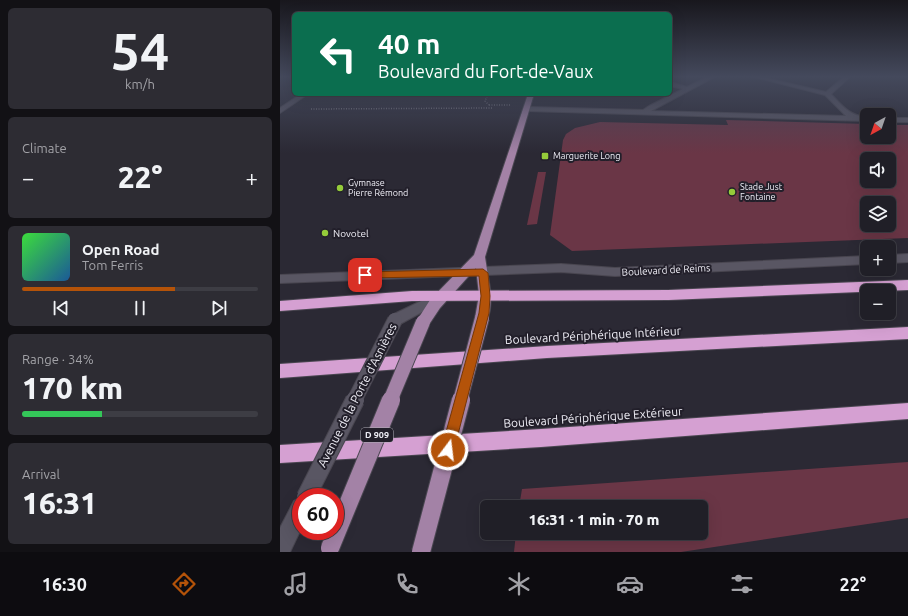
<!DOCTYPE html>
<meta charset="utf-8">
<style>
:root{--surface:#201f27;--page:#2d2c33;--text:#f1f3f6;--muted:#a2a2a7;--line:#3d3d44;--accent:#b45309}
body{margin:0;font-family:Ubuntu,sans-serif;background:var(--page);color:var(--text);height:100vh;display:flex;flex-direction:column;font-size:15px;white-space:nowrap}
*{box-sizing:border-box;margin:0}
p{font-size:13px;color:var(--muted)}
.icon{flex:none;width:22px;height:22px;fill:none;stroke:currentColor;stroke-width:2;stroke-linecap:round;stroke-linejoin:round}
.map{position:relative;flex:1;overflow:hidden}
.panel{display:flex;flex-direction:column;gap:8px;padding:8px;background:#121115;width:280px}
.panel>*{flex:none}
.guide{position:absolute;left:12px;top:12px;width:380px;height:84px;border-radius:6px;box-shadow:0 4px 16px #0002,0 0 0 1px var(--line);background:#0b6e4f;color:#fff;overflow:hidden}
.needle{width:26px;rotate:220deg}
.controls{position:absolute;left:580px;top:108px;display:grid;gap:8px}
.controls a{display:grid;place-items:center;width:36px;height:36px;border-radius:6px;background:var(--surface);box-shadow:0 4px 16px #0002,0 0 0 1px var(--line);font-size:20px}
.speed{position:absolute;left:12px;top:488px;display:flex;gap:8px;font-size:20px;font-weight:700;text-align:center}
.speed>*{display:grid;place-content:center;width:52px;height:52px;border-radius:50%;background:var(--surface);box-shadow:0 4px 16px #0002,0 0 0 1px var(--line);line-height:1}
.speed .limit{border:6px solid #d22;background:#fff;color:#111}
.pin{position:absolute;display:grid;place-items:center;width:34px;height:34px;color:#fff;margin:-17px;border-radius:8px;box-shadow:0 2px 6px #0006}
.me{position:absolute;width:44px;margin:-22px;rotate:15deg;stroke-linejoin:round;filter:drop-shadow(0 0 3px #0008)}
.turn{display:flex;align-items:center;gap:14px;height:84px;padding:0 20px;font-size:18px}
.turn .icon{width:52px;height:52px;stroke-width:2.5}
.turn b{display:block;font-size:28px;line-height:34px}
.big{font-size:30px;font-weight:800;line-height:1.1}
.panel .widget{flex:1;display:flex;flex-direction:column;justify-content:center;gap:6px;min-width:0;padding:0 14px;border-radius:6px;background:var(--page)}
.panel .dial{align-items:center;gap:0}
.dial b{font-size:52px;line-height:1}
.song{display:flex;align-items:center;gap:12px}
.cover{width:48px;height:48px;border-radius:6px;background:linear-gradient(135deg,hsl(120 70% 55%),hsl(210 70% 35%))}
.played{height:4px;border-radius:2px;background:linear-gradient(90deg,var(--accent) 65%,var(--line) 65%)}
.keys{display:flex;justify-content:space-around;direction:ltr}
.heat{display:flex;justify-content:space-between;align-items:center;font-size:22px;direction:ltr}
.charge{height:6px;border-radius:3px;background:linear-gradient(90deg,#34c759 34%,var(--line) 0)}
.trip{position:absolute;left:200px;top:500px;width:228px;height:40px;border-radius:6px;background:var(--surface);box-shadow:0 4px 16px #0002,0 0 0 1px var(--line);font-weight:800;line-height:40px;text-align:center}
.tab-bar{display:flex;height:64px;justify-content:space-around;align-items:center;background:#0d0c10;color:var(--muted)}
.tab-bar .icon{width:28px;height:28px}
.tab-bar .active{color:var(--accent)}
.tab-bar b{font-size:18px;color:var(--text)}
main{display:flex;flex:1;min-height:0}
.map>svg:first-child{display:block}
.green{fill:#6a3646;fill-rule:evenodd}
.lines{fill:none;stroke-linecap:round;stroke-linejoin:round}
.lane-casing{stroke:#494650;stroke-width:2}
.street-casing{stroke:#494650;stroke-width:2}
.primary-casing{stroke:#494650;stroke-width:2}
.highway-casing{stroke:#494650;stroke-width:2}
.path{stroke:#7c7a84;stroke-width:1.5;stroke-dasharray:1 1.5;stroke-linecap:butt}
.lane{fill:#595663;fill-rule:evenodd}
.street{fill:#595663;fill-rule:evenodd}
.primary{fill:#a382a6;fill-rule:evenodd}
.highway{fill:#d5a0d2;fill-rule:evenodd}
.lane-bridge-far1-casing{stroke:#494650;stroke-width:16;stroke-linecap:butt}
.lane-bridge-casing{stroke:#494650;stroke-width:20;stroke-linecap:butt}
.primary-bridge-far1-casing{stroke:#494650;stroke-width:16;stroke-linecap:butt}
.primary-bridge-casing{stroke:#494650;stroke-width:20;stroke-linecap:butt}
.lane-bridge-far1{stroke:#595663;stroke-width:14}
.lane-bridge{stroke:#595663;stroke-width:18}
.primary-bridge-far1{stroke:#a382a6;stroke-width:14}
.primary-bridge{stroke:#a382a6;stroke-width:18}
.route{fill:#b45309;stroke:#753606}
.poi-dot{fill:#95cc3a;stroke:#221f2a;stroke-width:1.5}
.labels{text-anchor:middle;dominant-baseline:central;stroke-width:4;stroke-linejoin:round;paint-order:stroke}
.far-poi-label{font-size:9px;fill:#efeef6;stroke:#221f2a;text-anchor:start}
.shield{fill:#221f2a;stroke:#b2b0b9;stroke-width:1}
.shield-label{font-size:9px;font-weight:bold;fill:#efeef6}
.poi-label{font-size:10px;fill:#efeef6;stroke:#221f2a;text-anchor:start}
.street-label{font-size:10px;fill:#efeef6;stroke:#221f2a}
.near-street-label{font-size:12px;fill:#efeef6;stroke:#221f2a}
</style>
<main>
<section class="panel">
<div class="widget dial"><b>54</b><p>km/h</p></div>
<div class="widget"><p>Climate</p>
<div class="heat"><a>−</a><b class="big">22°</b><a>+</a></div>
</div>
<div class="widget">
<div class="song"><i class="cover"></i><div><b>Open Road</b><p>Tom Ferris</p></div></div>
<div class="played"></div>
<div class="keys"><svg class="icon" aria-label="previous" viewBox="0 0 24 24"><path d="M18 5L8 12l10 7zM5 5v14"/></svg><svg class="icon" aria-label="pause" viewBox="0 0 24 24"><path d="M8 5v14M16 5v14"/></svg><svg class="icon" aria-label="next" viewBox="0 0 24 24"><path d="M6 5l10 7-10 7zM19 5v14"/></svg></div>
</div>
<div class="widget"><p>Range · 34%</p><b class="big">170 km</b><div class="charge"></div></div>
<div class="widget"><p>Arrival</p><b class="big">16:31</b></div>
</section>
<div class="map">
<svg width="628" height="552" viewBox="0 0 628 552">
<rect width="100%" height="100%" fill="#2b2934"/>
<!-- green -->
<g class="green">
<path d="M446 120 587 124V137H609V125H628V238L292 251 270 235 283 140 286 134 295 128 320 122 448 125ZM587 159H609V181H587ZM587 203H609V225H587Z"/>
<polygon points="258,172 266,172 257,224 247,225"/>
<polygon points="628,462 628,518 401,552 234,552 236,533 421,533 421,507 239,507 242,489"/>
</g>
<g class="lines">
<defs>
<g id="lane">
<polygon points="162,291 166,293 168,296 166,299 120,324 115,325 110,324 108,320 110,316"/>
<polygon points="21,498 21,529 10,552 0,552 0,528 14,501"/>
</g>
<g id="street">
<path d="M429 76H436L371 111 566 116 545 95 470 76H478L546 92 565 76H571L551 94C562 106 570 116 587 117V121L248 111 245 109 248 107 363 110 369 106 403 89 390 86V82L407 87Z"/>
<polygon points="21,94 28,94 0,113 0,108"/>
<rect x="609" y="118" width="19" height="4"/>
<polygon points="628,254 628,262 609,263 609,255"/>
<polygon points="587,256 587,264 335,276 281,272 0,283 0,275 281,264 335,268"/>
</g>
<polygon id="primary" points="248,94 254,94 205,257 211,295 210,310 207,322 202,323 197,322 195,318 199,295 196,268 160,308 148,326 143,328 138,326 136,322 150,300 194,255"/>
<g id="highway">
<polygon points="628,280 628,290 389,300 132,301 0,311 0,301 132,291 389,290"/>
<polygon points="628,327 628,339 267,358 0,378 0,364 267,346"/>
<polygon points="628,403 628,419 261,447 0,463 0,445 261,429"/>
</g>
</defs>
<!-- lane casing -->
<use href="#lane" class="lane-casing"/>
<!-- street casing -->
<use href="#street" class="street-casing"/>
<!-- primary casing -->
<use href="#primary" class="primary-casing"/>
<!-- highway casing -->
<use href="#highway" class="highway-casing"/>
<!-- path -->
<g class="path">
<polyline points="208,94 205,101 209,105"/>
<polyline points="209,105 230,105"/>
<polyline points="31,109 213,108"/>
</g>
<!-- lane -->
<use href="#lane" class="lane"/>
<!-- street -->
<use href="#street" class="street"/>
<!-- primary -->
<use href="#primary" class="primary"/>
<!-- highway -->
<use href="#highway" class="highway"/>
<defs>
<polyline id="lane-bridge-far1" points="74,401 115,320"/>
<polyline id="lane-bridge" points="26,497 75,400"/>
<g id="primary-bridge-far1">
<polyline points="110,401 143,322"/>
<polyline points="180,401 202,318"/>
</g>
<g id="primary-bridge">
<polyline points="50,548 111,400"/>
<polyline points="141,552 181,400"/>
</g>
</defs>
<!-- lane-bridge-far1 casing -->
<use href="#lane-bridge-far1" class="lane-bridge-far1-casing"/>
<!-- lane-bridge casing -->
<use href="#lane-bridge" class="lane-bridge-casing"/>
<!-- primary-bridge-far1 casing -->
<use href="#primary-bridge-far1" class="primary-bridge-far1-casing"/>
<!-- primary-bridge casing -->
<use href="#primary-bridge" class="primary-bridge-casing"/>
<!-- lane-bridge-far1 -->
<use href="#lane-bridge-far1" class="lane-bridge-far1"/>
<!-- lane-bridge -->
<use href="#lane-bridge" class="lane-bridge"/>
<!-- primary-bridge-far1 -->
<use href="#primary-bridge-far1" class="primary-bridge-far1"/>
<!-- primary-bridge -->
<use href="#primary-bridge" class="primary-bridge"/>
</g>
<!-- sky -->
<linearGradient id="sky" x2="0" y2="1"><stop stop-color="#18171d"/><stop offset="0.5" stop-color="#44495c"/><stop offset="1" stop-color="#44495c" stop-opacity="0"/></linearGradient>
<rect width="628" height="153" fill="url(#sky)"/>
<!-- route -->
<polygon class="route" points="203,269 208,273 210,296 209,313 174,450 172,454 168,456 163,454 161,450 199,313 201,296 199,276 85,278 81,275 85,272"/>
<!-- markers -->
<g class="poi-dot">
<rect x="261" y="152" width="8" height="8" rx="2"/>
<circle cx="60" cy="188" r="4"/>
<circle cx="452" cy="192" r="4"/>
<circle cx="45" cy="233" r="4"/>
</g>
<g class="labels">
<!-- far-poi labels -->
<g class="far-poi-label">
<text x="273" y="156">Marguerite Long</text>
<text x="68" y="183">Gymnase<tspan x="68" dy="10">Pierre Rémond</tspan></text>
<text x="460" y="187">Stade Just<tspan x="460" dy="10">Fontaine</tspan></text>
</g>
<!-- shield labels -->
<rect class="shield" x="81" y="428" width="32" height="14" rx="3"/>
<g class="shield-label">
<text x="97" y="435">D 909</text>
</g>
<!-- poi labels -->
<g class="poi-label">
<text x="53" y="233">Novotel</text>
</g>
<!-- street labels -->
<g class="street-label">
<text transform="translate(386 270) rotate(-3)">Boulevard de Reims</text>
</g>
<!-- near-street labels -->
<g class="near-street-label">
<text transform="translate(313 335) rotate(-3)">Boulevard Périphérique Intérieur</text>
<text transform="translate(77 395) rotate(-63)">Avenue de la Porte d'Asnières</text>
<text transform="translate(313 417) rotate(-4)">Boulevard Périphérique Extérieur</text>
</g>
</g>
</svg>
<div class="controls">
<a><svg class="needle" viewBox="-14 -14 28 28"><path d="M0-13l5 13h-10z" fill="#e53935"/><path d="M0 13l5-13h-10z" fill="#a2a2a7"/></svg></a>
<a><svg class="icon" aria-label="sound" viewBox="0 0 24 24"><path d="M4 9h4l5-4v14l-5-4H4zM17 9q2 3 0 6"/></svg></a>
<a><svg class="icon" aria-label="layers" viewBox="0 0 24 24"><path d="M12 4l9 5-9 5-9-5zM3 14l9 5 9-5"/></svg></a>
<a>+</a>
<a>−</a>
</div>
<div class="speed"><div class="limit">60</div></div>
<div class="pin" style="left:85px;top:275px;background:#d93025"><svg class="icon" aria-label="arrive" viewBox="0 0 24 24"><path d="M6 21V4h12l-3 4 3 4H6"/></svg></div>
<svg class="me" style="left:168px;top:450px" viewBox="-20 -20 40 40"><circle r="17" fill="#b45309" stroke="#fff" stroke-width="3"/><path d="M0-11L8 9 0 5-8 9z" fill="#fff"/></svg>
<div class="trip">16:31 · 1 min · 70 m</div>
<div class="guide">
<div class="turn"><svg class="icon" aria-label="left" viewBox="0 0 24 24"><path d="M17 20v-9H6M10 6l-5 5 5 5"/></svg><div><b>40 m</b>Boulevard du Fort-de-Vaux</div></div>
</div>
</div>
</main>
<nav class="tab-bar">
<b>16:30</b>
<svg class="icon active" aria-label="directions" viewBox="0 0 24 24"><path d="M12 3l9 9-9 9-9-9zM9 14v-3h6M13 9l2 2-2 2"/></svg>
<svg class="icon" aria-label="music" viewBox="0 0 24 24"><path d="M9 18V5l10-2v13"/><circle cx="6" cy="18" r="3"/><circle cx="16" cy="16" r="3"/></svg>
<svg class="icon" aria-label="phone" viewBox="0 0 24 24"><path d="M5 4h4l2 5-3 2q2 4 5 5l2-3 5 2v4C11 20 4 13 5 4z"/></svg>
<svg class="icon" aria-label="climate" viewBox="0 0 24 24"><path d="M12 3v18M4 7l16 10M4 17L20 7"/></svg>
<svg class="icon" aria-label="car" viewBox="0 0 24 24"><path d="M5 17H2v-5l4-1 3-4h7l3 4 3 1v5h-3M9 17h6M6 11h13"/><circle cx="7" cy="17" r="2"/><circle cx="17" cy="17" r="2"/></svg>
<svg class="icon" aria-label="filters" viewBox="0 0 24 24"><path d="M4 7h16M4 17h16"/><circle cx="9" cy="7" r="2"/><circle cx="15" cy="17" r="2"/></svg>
<b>22°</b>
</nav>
